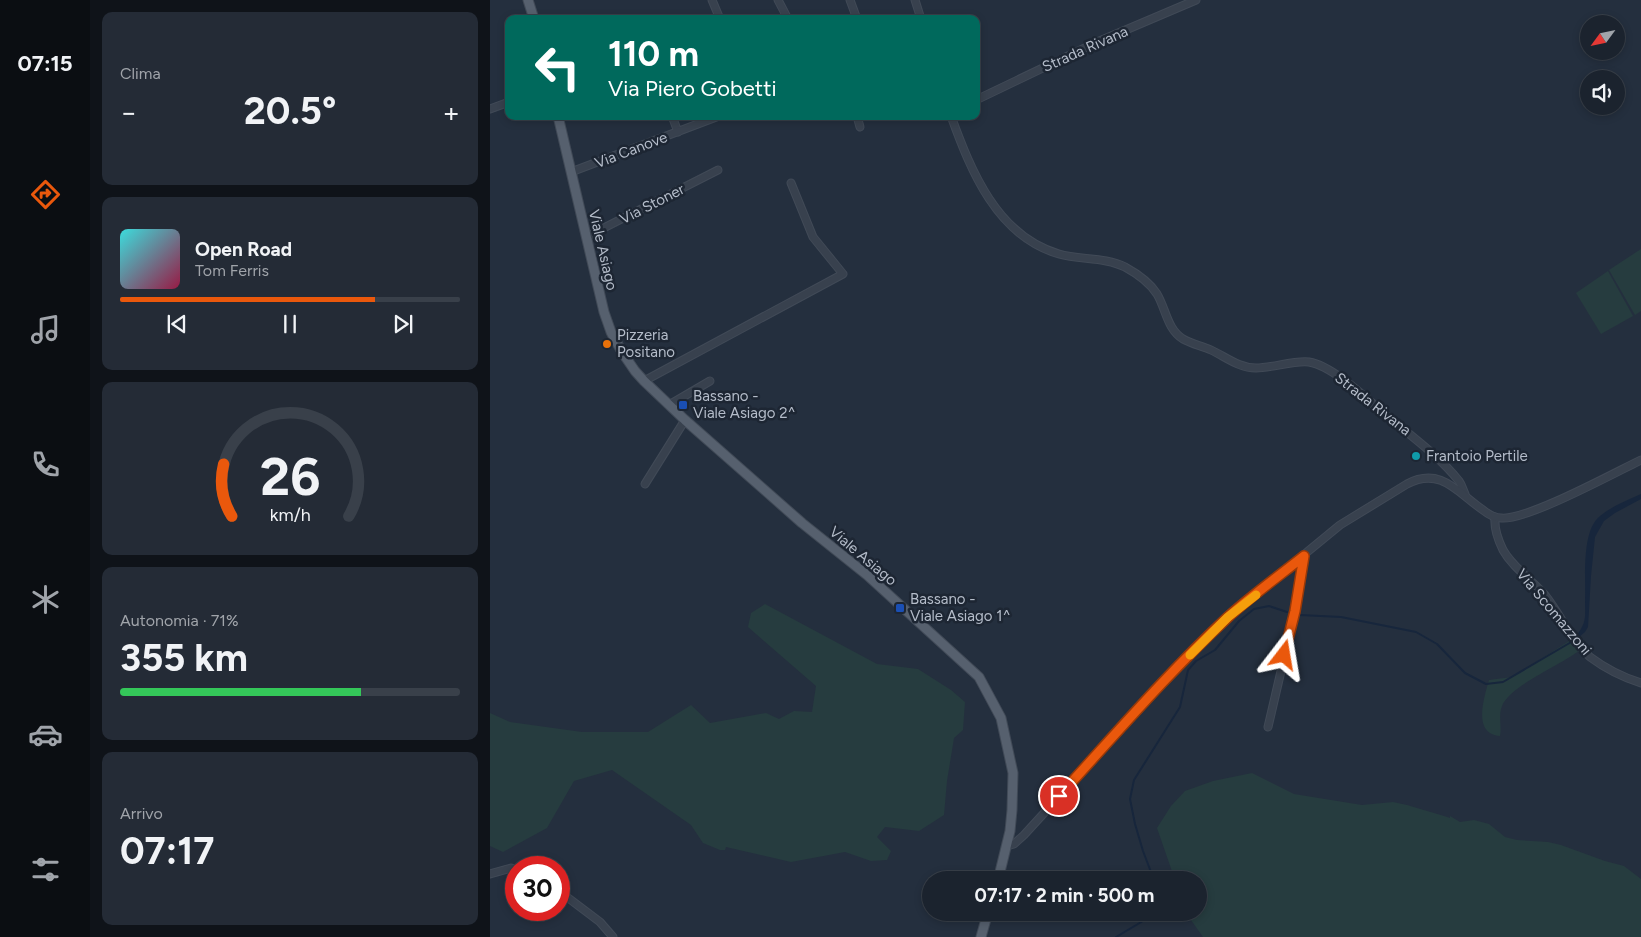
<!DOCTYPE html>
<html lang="it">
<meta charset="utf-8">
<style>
:root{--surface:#1b232e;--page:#242b36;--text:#f1f3f6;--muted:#a0a4aa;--line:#39404a;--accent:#ea580c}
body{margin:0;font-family:Figtree,sans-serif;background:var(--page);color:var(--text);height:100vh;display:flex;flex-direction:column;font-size:19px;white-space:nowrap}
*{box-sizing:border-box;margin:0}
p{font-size:16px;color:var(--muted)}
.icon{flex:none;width:28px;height:28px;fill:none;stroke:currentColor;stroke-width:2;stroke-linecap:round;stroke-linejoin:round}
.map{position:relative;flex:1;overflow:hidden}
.side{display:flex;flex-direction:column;gap:12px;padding:12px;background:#0f1319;width:400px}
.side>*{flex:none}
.top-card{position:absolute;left:15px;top:15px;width:475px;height:105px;border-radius:10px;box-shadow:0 2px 8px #0003,0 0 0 1px var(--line);background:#00695c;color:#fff;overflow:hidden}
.needle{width:32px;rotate:237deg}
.tools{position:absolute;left:1090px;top:15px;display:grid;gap:10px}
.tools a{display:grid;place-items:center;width:45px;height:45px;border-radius:50%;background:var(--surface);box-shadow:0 2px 8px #0003,0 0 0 1px var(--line);font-size:25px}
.speed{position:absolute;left:15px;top:856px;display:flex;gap:10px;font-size:25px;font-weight:700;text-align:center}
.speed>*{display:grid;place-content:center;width:65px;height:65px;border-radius:50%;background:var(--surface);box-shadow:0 2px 8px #0003,0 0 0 1px var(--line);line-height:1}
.speed .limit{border:8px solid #d22;background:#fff;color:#111}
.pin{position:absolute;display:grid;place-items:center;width:42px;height:42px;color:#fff;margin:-21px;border:2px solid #fff;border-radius:50%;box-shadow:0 1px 5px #0007}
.me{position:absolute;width:55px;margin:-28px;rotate:14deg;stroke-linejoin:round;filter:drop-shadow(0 0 4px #0008)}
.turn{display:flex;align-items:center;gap:18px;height:105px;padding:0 20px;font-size:22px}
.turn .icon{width:65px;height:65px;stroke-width:2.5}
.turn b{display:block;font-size:35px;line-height:42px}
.big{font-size:38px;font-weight:700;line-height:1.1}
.side .widget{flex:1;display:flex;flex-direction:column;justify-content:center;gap:8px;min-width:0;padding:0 18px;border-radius:10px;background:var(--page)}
.side .dial{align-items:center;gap:0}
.dial svg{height:130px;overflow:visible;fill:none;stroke:var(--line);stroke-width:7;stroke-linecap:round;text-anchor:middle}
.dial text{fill:var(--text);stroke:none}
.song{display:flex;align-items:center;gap:15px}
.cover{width:60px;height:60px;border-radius:8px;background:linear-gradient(135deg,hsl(180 70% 55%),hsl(340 70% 35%))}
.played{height:5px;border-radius:2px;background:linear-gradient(90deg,var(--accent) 75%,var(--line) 75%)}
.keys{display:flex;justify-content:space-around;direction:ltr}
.heat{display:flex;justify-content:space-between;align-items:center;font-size:28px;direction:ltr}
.charge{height:8px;border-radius:4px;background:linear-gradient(90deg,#34c759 71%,var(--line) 0)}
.trip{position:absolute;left:432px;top:871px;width:285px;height:50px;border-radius:25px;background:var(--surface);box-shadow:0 2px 8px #0003,0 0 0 1px var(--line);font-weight:700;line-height:50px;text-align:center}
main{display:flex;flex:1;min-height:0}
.menu{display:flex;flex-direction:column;width:90px;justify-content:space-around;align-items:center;background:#0b0e12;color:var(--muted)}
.menu .icon{width:35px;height:35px}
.menu .selected{color:var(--accent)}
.menu b{font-size:22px;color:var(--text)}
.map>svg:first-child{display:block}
.green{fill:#263c3f}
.water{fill:#17263c}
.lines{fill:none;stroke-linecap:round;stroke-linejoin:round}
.stream{stroke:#17263c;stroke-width:2}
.minor-casing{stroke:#414a57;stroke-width:9}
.major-casing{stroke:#414a57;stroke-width:11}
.minor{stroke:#38414e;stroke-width:7}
.major{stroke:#56606e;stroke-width:9}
.route-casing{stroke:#983908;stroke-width:12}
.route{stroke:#ea580c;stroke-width:9}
.slow{stroke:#f59e0b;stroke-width:9}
.food-dot{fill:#e8710a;stroke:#1d2633;stroke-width:2}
.transit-dot{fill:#1a4fb4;stroke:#1d2633;stroke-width:2}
.culture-dot{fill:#0f9aa8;stroke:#1d2633;stroke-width:2}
.labels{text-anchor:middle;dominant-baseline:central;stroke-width:5;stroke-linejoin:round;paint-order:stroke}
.street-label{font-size:15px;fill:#b4bcc9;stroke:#1d2633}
.poi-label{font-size:15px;fill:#b4bcc9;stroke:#1d2633;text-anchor:start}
</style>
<main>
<nav class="menu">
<b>07:15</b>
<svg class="icon selected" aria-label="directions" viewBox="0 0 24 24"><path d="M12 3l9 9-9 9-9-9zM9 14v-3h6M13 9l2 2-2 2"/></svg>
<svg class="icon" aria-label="music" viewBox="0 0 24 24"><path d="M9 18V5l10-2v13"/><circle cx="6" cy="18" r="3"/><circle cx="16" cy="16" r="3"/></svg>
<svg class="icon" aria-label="phone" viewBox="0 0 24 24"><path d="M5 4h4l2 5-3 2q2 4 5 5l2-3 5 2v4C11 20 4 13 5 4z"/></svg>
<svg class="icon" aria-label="climate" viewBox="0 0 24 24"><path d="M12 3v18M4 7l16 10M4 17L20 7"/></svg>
<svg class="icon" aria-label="car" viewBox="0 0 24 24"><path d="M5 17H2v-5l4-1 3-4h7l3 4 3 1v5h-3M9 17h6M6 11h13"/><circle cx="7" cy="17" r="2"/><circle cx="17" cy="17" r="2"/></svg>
<svg class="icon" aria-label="filters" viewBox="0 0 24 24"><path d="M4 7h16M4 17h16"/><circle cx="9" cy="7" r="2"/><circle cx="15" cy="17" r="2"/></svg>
</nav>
<section class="side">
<div class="widget"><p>Clima</p>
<div class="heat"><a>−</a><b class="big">20.5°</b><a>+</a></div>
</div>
<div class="widget">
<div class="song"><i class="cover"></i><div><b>Open Road</b><p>Tom Ferris</p></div></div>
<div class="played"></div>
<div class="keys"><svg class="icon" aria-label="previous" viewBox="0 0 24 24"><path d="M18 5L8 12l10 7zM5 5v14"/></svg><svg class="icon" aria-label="pause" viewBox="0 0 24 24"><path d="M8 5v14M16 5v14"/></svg><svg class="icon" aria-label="next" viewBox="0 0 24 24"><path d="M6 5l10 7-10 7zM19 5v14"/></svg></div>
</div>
<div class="widget dial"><svg viewBox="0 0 100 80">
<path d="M14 69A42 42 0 1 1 86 69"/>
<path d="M14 69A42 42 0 0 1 9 37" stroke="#ea580c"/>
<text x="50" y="56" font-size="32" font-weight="700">26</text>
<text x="50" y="72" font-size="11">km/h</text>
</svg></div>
<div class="widget"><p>Autonomia · 71%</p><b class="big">355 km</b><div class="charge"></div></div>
<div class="widget"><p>Arrivo</p><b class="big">07:17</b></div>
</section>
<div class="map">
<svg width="1151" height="937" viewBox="0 0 1151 937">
<rect width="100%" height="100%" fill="#242f3e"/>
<!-- green -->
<g class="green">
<polygon points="1151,249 1151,311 1145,315 1119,270"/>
<polygon points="1118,271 1143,316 1111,334 1086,293"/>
<polygon points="275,604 387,664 428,669 461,690 475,702 473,730 464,738 457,781 454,815 429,831 395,827 387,837 401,851 397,860 381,861 355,852 301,862 236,847 235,850 230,850 213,843 201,825 122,770 84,781 57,828 13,852 0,846 0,713 20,722 92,732 158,732 201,705 220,723 276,713 289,719 304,711 322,712 326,686 258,627 261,613"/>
<path d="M1084 638 1091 649C1074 664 1020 685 1012 706 1008 716 1012 726 1010 736 982 734 994 698 999 680L1022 677Z"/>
<polygon points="762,773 804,794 872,805 903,802 917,805 954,816 960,818 960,816 970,822 984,820 999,824 1015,837 1027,840 1058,842 1071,845 1115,861 1134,866 1151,879 1151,937 713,937 696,913 709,912 709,880 685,880 667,828 681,806 695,791 723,781"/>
</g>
<!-- water -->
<path class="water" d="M1151 494V499L1125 513 1114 521 1105 537 1101 576 1098 627 1095 632 1088 638 1086 636C1097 622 1095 617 1095 600 1096 578 1091 531 1110 516 1122 506 1138 500 1151 494Z"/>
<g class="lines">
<!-- stream -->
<g class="stream">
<polyline points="810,615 851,617 926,632 947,644 975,673 996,684 1013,682 1083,641"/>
<polyline points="664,880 653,851 645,824 640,799 644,780 690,707 698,670 706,661 725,650 749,621 764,609 779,606 797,612"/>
<polyline points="626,937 668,912"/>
</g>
<defs>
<g id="minor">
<polyline points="222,0 230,19"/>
<polyline points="288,0 298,19"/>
<polyline points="360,0 367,19"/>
<polyline points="425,0 431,19"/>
<polyline points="486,100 605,43 706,0"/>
<polyline points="0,109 19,102"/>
<polyline points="182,116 188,132"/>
<polyline points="367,116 370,127"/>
<path d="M461 116C481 171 507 236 569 254 590 260 615 257 635 267 646 273 660 283 667 294 676 309 677 329 693 339 702 344 712 346 721 350 736 357 749 368 766 368 782 368 805 360 819 362 843 366 877 399 896 415 921 436 948 455 969 481 972 485 973 490 975 494"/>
<polyline points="81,172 229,116"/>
<polyline points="96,237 228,170"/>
<polyline points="154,381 353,274 323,237 301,183"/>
<polyline points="179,405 220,381"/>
<polyline points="155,484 195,420"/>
<path d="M1005 517C1004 528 1008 540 1013 550 1023 568 1042 580 1055 595 1070 614 1082 641 1100 657 1116 669 1132 677 1151 683"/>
<polyline points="778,727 805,611 814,556"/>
<path d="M517 846 524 844 534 835 683 672 738 617 850 525 917 484C951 466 968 493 993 510 998 514 1004 518 1011 518 1036 521 1124 473 1151 460"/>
<polyline points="0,874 21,868 26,870"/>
<polyline points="69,891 110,922 123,937"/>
</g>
<g id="major">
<polyline points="38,0 44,19"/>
<polyline points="68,116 114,312 121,332 132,352 145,371 154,381 195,420 312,523 377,575 489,677 511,718 523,773 522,810 520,831 508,880"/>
<polyline points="491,937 498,912"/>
</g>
</defs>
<!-- minor casing -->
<use href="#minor" class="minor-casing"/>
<!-- major casing -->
<use href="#major" class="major-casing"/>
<!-- minor -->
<use href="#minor" class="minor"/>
<!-- major -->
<use href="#major" class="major"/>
</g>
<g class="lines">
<defs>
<path id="route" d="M569 796C624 736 677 674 737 618 761 596 789 576 814 556L805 611 794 655"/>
</defs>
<!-- route casing -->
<use href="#route" class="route-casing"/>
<!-- route -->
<use href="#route" class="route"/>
<!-- slow -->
<polyline class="slow" points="700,655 738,617 766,595"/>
</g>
<!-- markers -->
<circle class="food-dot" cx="117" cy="344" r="5"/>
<g class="transit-dot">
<rect x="188" y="400" width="10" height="10" rx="2.5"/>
<rect x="405" y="603" width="10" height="10" rx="2.5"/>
</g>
<circle class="culture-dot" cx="926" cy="456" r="5"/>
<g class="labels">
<!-- street labels -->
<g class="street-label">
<text transform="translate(595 49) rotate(-24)">Strada Rivana</text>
<text transform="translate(141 150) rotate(-21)">Via Canove</text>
<text transform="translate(162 204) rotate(-27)">Via Stoner</text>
<text transform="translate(113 250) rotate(77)">Viale Asiago</text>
<text transform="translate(883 404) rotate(38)">Strada Rivana</text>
<text transform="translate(373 556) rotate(40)">Viale Asiago</text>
<text transform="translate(1064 612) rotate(50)">Via Scomazzoni</text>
</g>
<!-- poi labels -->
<g class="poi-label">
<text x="127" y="335">Pizzeria<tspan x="127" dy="17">Positano</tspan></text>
<text x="203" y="396">Bassano -<tspan x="203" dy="17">Viale Asiago 2^</tspan></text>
<text x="936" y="456">Frantoio Pertile</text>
<text x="420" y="599">Bassano -<tspan x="420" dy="17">Viale Asiago 1^</tspan></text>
</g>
</g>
</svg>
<div class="tools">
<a><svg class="needle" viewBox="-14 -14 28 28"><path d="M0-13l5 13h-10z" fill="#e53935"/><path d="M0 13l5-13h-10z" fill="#a0a4aa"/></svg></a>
<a><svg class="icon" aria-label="sound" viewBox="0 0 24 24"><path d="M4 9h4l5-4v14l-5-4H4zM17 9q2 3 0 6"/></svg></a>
</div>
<div class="speed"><div class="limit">30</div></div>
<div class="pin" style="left:569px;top:796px;background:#d93025"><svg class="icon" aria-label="arrive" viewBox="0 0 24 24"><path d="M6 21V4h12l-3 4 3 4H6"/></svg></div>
<svg class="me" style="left:794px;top:655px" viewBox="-20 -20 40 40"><path d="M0-17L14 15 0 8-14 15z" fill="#ea580c" stroke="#fff" stroke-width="4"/></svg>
<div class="trip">07:17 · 2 min · 500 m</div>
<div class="top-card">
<div class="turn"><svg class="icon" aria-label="left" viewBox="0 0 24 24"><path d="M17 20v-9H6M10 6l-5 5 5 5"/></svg><div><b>110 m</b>Via Piero Gobetti</div></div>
</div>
</div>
</main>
